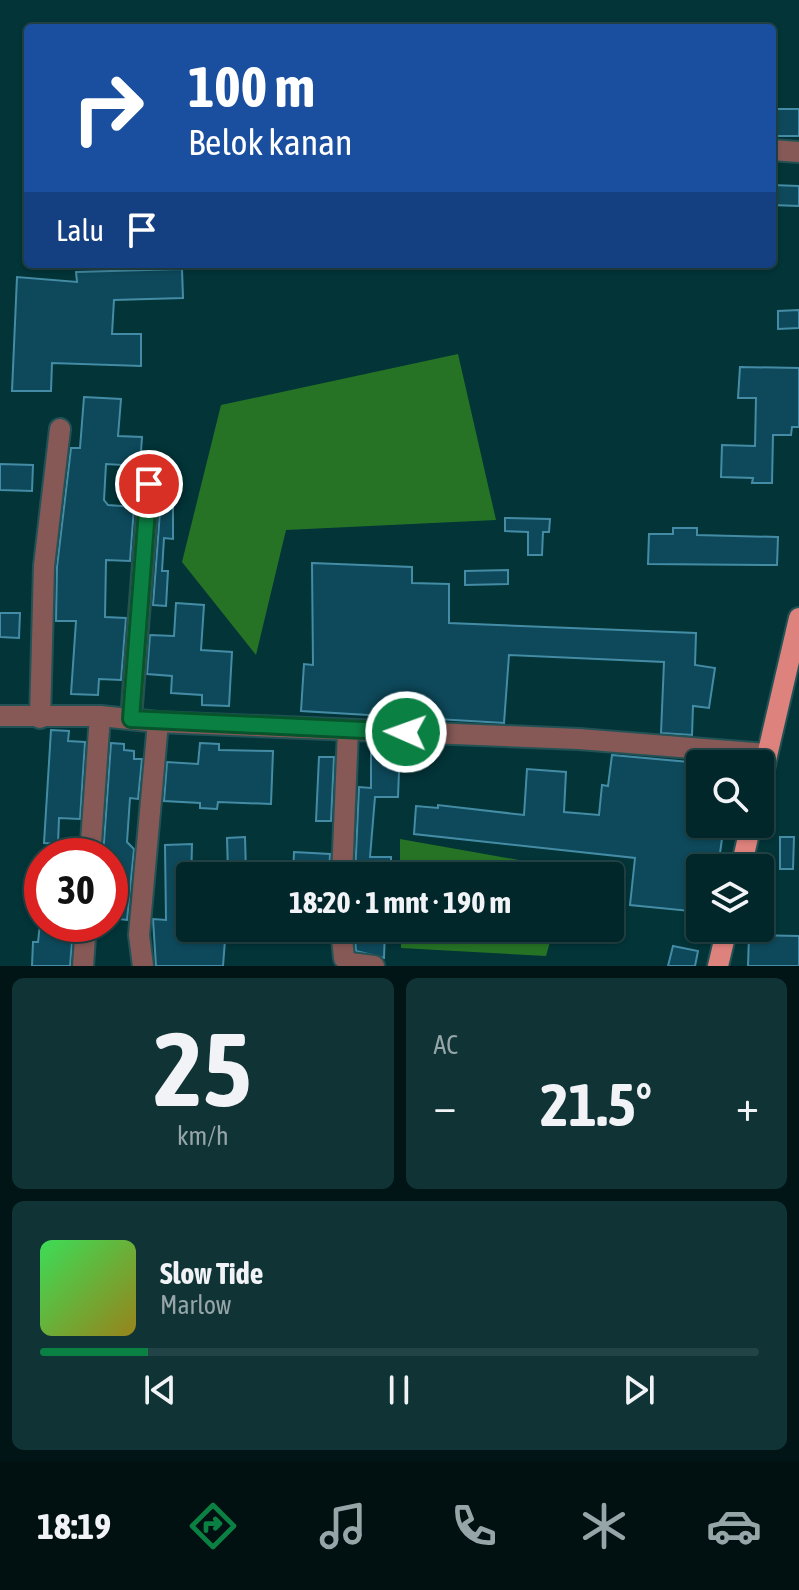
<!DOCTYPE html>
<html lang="id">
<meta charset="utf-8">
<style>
:root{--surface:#02272a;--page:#103336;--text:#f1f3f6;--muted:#96a5a8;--line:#234447;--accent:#0b8043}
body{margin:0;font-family:"Asap Condensed",sans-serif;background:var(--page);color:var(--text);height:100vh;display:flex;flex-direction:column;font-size:30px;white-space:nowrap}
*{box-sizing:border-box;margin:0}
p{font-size:26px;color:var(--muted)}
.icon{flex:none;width:44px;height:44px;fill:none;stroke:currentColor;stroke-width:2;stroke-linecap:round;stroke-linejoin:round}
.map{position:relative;height:966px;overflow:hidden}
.side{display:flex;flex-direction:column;gap:12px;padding:12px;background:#011517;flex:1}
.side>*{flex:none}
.top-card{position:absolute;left:24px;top:24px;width:752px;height:244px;border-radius:8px;box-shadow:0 2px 6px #0004,0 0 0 2px var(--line);background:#1a4fa0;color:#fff;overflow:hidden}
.fabs{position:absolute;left:686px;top:750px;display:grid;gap:16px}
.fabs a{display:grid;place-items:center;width:88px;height:88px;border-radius:8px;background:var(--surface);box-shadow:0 2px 6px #0004,0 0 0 2px var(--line);font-size:40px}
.speed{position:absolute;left:24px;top:838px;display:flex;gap:16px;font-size:40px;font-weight:700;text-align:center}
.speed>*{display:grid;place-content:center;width:104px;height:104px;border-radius:50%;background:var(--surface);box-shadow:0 2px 6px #0004,0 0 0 2px var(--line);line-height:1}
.speed .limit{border:12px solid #d22;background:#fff;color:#111}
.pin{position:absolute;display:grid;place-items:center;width:68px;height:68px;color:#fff;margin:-34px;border:4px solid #fff;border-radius:50%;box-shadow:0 2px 8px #0007}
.me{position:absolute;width:88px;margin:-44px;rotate:272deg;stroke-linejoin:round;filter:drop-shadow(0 0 6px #0008)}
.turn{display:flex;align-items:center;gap:28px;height:168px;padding:0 32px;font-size:36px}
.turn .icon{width:104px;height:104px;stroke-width:2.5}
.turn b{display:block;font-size:56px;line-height:68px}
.then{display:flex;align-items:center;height:76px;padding:0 32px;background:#0003;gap:16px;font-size:30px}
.big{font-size:60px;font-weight:700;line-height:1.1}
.side .tile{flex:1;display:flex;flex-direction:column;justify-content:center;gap:12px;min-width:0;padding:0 28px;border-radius:12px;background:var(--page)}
.side .dial{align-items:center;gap:0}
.dial b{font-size:104px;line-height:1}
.song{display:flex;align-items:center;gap:24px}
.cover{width:96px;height:96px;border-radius:12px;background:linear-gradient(135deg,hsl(130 70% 55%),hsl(50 70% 35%))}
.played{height:8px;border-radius:4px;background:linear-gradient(90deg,var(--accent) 15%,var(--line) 15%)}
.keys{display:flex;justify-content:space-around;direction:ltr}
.heat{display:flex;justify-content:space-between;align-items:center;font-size:44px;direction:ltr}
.side .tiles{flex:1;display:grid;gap:12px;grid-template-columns:1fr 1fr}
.tile:last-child{grid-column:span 2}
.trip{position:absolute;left:176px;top:862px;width:448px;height:80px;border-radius:8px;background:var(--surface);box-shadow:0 2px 6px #0004,0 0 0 2px var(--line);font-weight:700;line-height:80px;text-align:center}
.dock{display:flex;height:128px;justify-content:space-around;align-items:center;background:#011011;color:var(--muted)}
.dock .icon{width:56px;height:56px}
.dock .on{color:var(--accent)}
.dock b{font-size:36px;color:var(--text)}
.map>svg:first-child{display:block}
.forest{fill:#267326}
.building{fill:#0d495b;stroke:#448ca5;stroke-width:2}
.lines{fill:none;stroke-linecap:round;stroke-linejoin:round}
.minor-casing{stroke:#225256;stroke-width:24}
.major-casing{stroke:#225256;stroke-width:24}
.minor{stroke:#865956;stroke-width:20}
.major{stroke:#de827d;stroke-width:20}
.route-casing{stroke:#07532c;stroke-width:20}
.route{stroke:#0b8043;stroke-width:14}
</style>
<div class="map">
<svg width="799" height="966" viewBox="0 0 799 966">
<rect width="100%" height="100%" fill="#023438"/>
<!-- forest -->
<g class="forest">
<polygon points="458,354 496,520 286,530 256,655 182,562 221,405"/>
<polygon points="400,839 570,869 568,876 400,876"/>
<polygon points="401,928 554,928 546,956 401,948"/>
</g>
<!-- building -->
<g class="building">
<rect x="772" y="109" width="27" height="27"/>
<polygon points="772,185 799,186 799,206 772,205"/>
<polygon points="182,269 183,298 114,300 112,334 141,334 141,366 52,363 51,391 12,391 17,277 77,282 76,272"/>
<polygon points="799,310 799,328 778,329 778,311"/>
<polygon points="740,367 799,368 799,427 792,427 791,435 773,435 772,483 752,483 753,478 721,477 722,445 755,446 756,398 738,398"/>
<polygon points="84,397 121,399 118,436 142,437 140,466 106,464 104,500 108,505 134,507 130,561 106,560 105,617 126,618 121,680 99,679 98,695 71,694 76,621 56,621 57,567 71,448 80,448"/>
<polygon points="0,464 33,465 32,491 0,490"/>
<polygon points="155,472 173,473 173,539 164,538 162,571 168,571 166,606 153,605 162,485"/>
<polygon points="505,518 550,519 549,532 543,532 542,555 528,555 528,532 505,531"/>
<polygon points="673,528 697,528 697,535 778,537 777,565 648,564 649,534 673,534"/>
<polygon points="312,563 412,567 412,583 449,584 449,623 696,633 695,665 715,668 709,708 693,706 692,735 661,733 664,662 509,655 504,723 301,711 304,664 313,665"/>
<polygon points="508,570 508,584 465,585 465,571"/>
<polygon points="176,603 204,605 201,650 232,652 229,706 202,705 202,695 171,693 172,676 147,674 150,635 174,636"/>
<polygon points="0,613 20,613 19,638 0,637"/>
<polygon points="51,730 69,731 68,741 85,742 80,819 59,818 58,844 44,843"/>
<polygon points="111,743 124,744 124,750 134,751 134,759 142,759 138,799 130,798 127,842 134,849 127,920 110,918 110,856 103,856"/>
<polygon points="200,743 219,744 219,750 273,751 271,804 218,802 217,809 200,808 200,803 164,801 167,762 198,764"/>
<polygon points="386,744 400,745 398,797 375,797 370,857 391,857 391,876 355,876 359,787 371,788 371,748 385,749"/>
<polygon points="612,755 700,763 700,824 724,824 718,868 700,868 700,912 630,905 635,858 414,834 416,806 438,808 438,805 524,815 527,769 566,772 564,812 599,815 602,785 608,786"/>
<polygon points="319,757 334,757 331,821 316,821"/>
<polygon points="245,837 246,872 228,872 227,838"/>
<polygon points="780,837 794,837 793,869 780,869"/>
<polygon points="192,844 190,928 194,928 193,938 225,940 223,966 156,966 153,919 166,920 165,845"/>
<polygon points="294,852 330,854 329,876 293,875"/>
<polygon points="40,924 73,930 70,966 32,966 33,942 38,942"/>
<polygon points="288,928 320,928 318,943 287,941"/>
<polygon points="354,928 385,929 384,958 356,951"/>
<polygon points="749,935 799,936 799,966 748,966"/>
<polygon points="673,946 698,951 695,966 668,966"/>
</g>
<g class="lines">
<defs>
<g id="minor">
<polyline points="772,150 799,152"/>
<polyline points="0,716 100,716 158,722 579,739 767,754"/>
<polyline points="40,718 44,566 60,429"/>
<polyline points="131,719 149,484"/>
<polyline points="90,856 100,716"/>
<polyline points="342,876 348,730"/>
<polyline points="341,928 344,958 350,963 374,966"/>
<polyline points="83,966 86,924"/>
<polyline points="143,966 139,935 158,722"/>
</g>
<g id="major">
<polyline points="760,786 799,618"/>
<polyline points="741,868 751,824"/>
<polyline points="718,966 727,928"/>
</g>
</defs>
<!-- minor casing -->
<use href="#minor" class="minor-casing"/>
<!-- major casing -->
<use href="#major" class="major-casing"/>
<!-- minor -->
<use href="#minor" class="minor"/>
<!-- major -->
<use href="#major" class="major"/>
</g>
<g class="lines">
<defs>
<polyline id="route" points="149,484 131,719 406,732"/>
</defs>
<!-- route casing -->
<use href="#route" class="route-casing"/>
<!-- route -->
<use href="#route" class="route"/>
</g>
</svg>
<div class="fabs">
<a><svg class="icon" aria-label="search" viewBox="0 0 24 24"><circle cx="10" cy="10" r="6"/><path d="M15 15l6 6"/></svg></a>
<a><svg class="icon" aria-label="layers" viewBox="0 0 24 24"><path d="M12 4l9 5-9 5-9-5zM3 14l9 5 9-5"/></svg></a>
</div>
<div class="speed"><div class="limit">30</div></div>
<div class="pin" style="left:149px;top:484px;background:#d93025"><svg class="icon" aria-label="arrive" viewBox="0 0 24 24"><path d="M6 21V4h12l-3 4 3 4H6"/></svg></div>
<svg class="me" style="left:406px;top:732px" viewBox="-20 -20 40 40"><circle r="17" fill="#0b8043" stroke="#fff" stroke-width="3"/><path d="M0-11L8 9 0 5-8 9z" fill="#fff"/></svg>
<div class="trip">18:20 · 1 mnt · 190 m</div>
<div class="top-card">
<div class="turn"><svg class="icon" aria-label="right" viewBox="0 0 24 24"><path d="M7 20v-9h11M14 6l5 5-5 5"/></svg><div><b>100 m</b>Belok kanan</div></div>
<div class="then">Lalu<svg class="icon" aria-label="arrive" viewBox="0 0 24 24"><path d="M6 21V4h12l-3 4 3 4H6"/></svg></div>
</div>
</div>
<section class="side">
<div class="tiles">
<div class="tile dial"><b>25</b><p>km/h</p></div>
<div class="tile"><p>AC</p>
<div class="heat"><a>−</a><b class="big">21.5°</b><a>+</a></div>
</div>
<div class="tile">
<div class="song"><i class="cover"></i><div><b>Slow Tide</b><p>Marlow</p></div></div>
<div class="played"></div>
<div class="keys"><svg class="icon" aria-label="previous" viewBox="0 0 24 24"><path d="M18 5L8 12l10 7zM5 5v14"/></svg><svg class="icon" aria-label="pause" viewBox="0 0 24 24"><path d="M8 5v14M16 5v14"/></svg><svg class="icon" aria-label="next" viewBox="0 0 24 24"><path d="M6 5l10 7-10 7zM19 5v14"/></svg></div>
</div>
</div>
</section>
<nav class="dock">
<b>18:19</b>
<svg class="icon on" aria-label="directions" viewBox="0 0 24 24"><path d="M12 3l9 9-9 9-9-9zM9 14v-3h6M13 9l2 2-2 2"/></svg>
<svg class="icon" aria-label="music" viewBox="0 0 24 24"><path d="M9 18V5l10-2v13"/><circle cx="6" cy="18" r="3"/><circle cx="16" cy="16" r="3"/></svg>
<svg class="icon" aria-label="phone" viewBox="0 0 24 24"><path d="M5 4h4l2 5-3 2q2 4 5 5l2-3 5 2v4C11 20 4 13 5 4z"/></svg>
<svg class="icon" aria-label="climate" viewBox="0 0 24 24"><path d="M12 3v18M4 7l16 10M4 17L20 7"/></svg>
<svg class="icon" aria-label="car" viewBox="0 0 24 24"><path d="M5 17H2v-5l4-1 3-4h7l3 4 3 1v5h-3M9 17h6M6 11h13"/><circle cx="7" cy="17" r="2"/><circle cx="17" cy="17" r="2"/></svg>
</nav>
